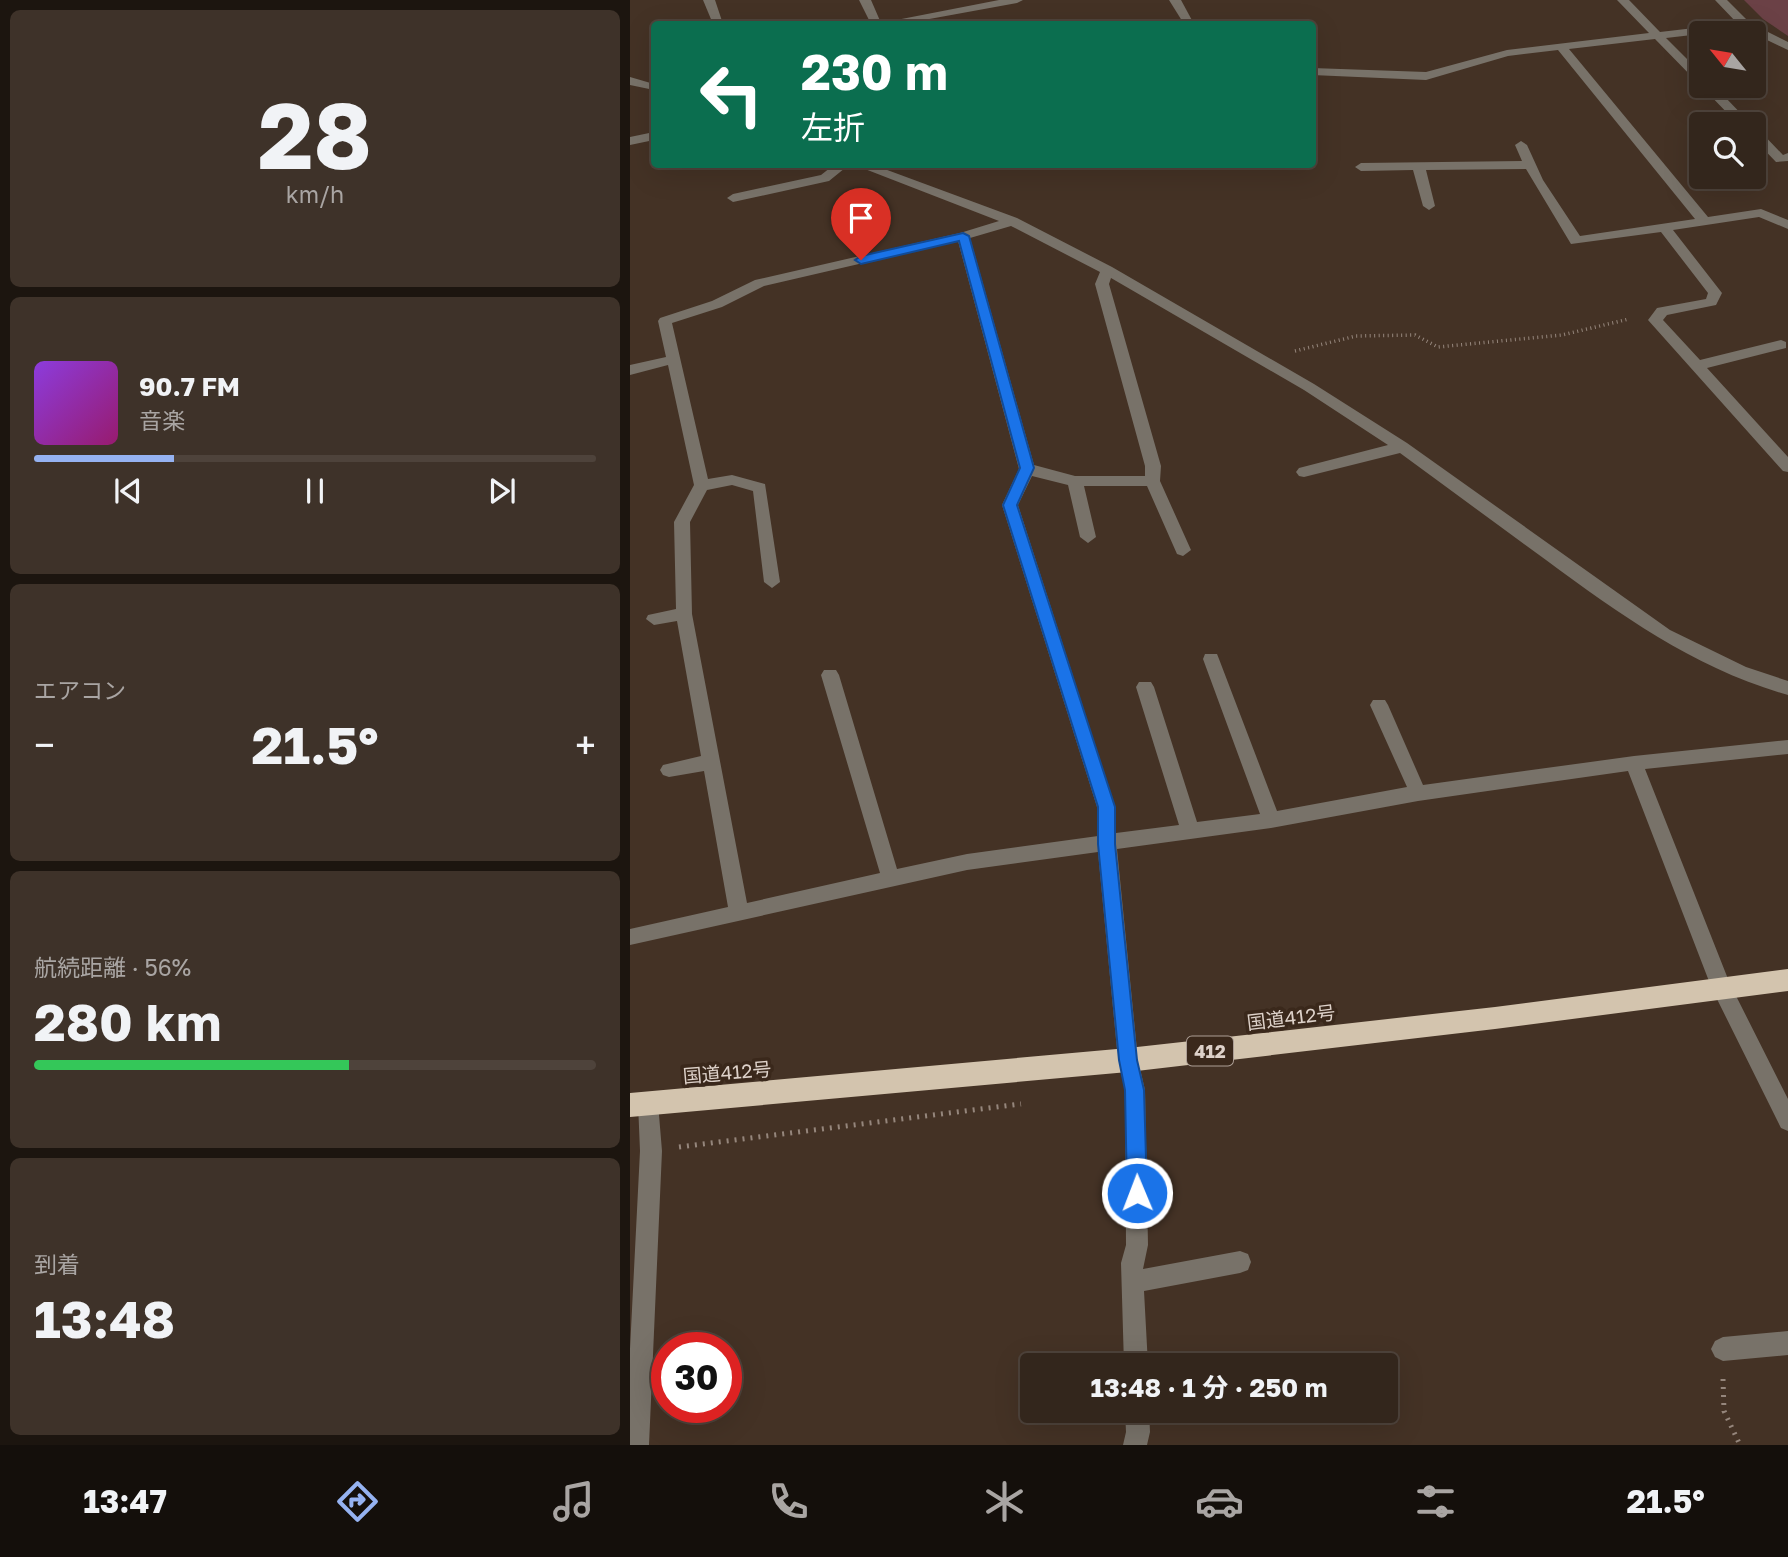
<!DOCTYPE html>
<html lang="ja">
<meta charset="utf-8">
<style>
:root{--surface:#33261c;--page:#3e3229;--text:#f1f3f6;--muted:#a9a5a3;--line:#4e433b;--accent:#95b2f1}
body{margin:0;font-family:"Golos Text","Noto Sans JP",sans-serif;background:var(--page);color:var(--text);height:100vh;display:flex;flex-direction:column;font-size:26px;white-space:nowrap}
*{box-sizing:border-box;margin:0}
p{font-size:23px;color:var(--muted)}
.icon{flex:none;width:38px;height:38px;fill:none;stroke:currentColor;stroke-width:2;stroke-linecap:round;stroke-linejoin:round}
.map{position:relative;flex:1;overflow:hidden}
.sheet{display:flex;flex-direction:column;gap:10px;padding:10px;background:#1c150f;width:630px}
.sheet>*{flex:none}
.top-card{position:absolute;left:21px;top:21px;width:665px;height:147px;border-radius:7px;box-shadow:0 7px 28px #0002,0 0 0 2px var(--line);background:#0b6e4f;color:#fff;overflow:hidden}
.needle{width:46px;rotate:300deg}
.fabs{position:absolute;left:1059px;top:21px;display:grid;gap:14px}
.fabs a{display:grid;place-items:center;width:77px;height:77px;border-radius:7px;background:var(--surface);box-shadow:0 7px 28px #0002,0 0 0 2px var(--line);font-size:35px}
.speed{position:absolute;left:21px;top:1332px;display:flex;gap:14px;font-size:35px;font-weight:700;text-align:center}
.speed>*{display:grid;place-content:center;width:91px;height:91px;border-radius:50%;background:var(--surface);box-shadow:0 7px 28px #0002,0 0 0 2px var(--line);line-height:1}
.speed .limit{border:10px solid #d22;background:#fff;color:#111}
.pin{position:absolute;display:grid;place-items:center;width:60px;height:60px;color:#fff;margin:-72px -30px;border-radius:50% 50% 50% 0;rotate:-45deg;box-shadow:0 0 7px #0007}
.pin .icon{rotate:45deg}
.me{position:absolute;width:77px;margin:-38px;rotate:359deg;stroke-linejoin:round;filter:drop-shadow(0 0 5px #0008)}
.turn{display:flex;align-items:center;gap:24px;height:147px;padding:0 35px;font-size:32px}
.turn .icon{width:91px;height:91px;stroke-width:2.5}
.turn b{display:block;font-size:49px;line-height:60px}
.big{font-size:52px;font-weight:700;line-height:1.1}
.sheet .card{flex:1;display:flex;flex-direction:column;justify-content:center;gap:10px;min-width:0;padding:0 24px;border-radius:10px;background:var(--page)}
.sheet .dial{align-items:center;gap:0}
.dial b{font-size:91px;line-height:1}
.song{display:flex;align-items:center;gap:21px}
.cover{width:84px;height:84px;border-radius:10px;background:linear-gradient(135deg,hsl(270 70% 55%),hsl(320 70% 35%))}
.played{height:7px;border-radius:4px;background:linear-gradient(90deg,var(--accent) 25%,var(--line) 25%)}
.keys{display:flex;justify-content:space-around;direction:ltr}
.heat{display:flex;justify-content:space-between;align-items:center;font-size:38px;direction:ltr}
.charge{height:10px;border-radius:5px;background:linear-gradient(90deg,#34c759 56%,var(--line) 0)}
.trip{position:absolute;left:390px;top:1353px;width:378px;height:70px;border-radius:7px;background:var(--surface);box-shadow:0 7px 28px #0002,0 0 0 2px var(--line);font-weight:700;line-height:70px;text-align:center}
.menu{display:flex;height:112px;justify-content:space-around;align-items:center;background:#140f0b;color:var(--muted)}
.menu .icon{width:49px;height:49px}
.menu .active{color:var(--accent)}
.menu b{font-size:32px;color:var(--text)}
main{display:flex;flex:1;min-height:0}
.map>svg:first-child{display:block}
.green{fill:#6b4146}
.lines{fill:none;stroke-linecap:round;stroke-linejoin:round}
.path-far1{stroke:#95867c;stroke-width:3.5;stroke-dasharray:1 3.5;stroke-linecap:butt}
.path{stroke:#95867c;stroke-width:5;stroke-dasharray:2 6;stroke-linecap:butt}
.minor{fill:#787269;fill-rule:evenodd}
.highway{fill:#d3c4ae;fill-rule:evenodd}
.route{fill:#1a73e8;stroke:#114b97;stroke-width:2}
.labels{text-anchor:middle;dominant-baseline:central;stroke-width:7;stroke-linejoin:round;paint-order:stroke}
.shield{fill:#3a281b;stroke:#ac9e95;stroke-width:2}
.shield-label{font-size:18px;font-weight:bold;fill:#ddd1c9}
.street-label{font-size:19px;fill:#ddd1c9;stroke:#3a281b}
</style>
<main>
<section class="sheet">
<div class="card dial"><b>28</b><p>km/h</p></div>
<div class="card">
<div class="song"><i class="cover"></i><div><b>90.7 FM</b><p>音楽</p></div></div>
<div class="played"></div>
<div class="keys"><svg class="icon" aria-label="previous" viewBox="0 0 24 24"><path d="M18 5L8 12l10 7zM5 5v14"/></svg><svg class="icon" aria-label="pause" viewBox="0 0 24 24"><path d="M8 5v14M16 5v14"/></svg><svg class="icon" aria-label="next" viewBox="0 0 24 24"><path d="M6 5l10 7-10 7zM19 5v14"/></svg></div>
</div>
<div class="card"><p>エアコン</p>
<div class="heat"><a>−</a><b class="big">21.5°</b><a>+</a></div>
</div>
<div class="card"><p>航続距離 · 56%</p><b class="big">280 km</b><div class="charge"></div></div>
<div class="card"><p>到着</p><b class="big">13:48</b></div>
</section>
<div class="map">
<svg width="1158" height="1445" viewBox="0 0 1158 1445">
<rect width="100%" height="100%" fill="#443225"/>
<!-- green -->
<polygon class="green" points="1114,0 1158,0 1158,36 1133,19"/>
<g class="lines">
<!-- path-far1 -->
<polyline class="path-far1" points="665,351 726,336 785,335 808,347 932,335 999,319"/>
<!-- path -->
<g class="path">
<polyline points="49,1147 391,1104"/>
<polyline points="1093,1379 1094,1411 1110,1445"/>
</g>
<!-- minor -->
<g class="minor">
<polygon points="73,0 85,0 93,24 83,24"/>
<polygon points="229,0 241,0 251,23 369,0 393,0 387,3 272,24 241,24"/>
<polygon points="539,0 551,0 564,24 554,24"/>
<polygon points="987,0 999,0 1030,32 1107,23 1085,0 1097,0 1120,23 1158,42 1158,50 1114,29 1036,38 1071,73 1071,84 1067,82 1025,39 939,49 1078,217 1131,209 1158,220 1158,229 1129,217 1043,230 1092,293 1086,305 1037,315 1033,320 1070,360 1151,340 1156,342 1156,348 1077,368 1158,457 1158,472 1153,471 1018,320 1027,308 1076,299 1078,293 1031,232 941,244 896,169 796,170 805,206 799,210 793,206 783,170 731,171 725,167 731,163 892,161 885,145 891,141 897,145 913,180 950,236 1065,219 928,50 878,56 796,80 682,75 682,68 796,72 877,50 1019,33"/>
<polygon points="0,77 24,84 24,90 0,85"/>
<polygon points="1124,83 1129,86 1127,89 1093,95 1121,124 1108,124 1071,86 1083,86 1087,89 1124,86"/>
<polygon points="1124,128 1128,129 1153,155 1158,153 1158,161 1146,162 1124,139"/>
<polygon points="24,132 24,140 0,145 0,137"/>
<polygon points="205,164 220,164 199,181 103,202 97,198 103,194 191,175"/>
<path d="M222 164H241L387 218 482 267 684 384 777 443 1040 630 1116 667 1158 681V695C1066 669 992 616 916 560 868 525 819 489 770 453L674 477 669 476 666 472 669 468 758 445 674 390 481 278 479 284 531 466 530 481 561 550 553 556 547 554 517 486H454L466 537 458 543 450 537 438 485 402 476 388 505 485 807 486 833 549 825 506 687 509 682H521L524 687 567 822 630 814 573 659 575 654H587L589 659 647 811 777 787 740 705 743 700H755L758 705 793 785 1004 756 1158 740V754L1015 769 1100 984 1158 1099V1131L1151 1128 1082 989 998 771 788 801 641 828 487 849 508 1060 515 1090 518 1245 513 1269 610 1251 618 1254 621 1262 618 1270 610 1273 514 1291 518 1365H494L491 1263 496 1245 495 1090 488 1060 468 852 337 870 0 945V929L98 907 74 771 39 777 33 775 30 770 33 765 71 756 47 621 24 625 16 619 18 615 46 609 44 522 64 485 38 365 0 375V365L36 357 28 321 30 318 82 301 125 280 330 233 369 221ZM381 226 470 272 465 284 515 466V476H445L404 465 340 238ZM328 241 389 469 372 505 467 807 468 836 337 854 267 869 209 675 206 670H194L191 675 250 873 117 903 62 614 60 522 77 490 102 485 123 491 134 582 142 588 150 582 135 484 102 475 78 479 42 323 92 307 134 286Z"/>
<polygon points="18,1093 25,1096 28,1103 32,1151 19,1445 0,1445 0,1349 10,1151 8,1103 11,1096"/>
<polygon points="1158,1331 1158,1355 1093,1361 1085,1357 1081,1349 1085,1341 1093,1337"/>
<polygon points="495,1410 519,1410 520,1432 517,1445 493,1445 496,1432"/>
</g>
<!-- highway -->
<polygon class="highway" points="1158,969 1158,991 865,1029 498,1072 0,1117 0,1093 498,1048 865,1007"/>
</g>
<!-- route -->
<polygon class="route" points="333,233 339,236 404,468 387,505 485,807 485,844 507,1060 514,1090 517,1193 514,1200 507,1203 500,1200 497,1193 495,1090 489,1060 468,844 468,807 373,505 390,468 329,241 231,264 225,260 231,256"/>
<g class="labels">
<!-- shield labels -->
<rect class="shield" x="557" y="1036.5" width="46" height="29" rx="5"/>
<g class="shield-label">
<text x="580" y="1051">412</text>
</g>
<!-- street labels -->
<g class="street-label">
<text transform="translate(661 1017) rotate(-7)">国道412号</text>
<text transform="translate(97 1072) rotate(-5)">国道412号</text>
</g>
</g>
</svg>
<div class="fabs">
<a><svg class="needle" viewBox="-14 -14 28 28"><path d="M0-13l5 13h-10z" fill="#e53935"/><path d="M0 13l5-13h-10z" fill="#a9a5a3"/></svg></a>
<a><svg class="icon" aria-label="search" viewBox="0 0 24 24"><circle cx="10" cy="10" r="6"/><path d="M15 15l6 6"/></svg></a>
</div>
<div class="speed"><div class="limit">30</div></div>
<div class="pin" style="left:231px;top:260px;background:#d93025"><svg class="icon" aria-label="arrive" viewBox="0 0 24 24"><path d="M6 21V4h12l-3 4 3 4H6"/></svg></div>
<svg class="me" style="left:507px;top:1193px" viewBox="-20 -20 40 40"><circle r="17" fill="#1a73e8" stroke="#fff" stroke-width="3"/><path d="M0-11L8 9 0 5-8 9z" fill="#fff"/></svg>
<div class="trip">13:48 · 1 分 · 250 m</div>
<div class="top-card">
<div class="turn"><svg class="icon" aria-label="left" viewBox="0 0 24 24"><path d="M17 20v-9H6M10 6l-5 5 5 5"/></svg><div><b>230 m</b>左折</div></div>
</div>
</div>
</main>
<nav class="menu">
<b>13:47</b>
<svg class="icon active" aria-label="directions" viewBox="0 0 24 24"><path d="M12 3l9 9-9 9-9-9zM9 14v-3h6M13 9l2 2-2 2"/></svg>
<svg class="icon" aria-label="music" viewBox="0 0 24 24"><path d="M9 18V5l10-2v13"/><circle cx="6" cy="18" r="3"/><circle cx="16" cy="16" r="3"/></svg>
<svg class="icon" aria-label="phone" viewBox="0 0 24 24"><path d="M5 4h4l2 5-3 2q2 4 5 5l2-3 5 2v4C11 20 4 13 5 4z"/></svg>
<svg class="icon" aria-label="climate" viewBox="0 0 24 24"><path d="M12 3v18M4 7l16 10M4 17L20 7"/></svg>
<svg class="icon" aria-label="car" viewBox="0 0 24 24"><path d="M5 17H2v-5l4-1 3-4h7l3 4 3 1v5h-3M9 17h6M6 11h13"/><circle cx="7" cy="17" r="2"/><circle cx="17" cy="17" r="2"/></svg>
<svg class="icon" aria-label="filters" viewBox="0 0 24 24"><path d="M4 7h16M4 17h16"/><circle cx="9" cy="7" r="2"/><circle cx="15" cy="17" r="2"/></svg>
<b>21.5°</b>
</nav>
